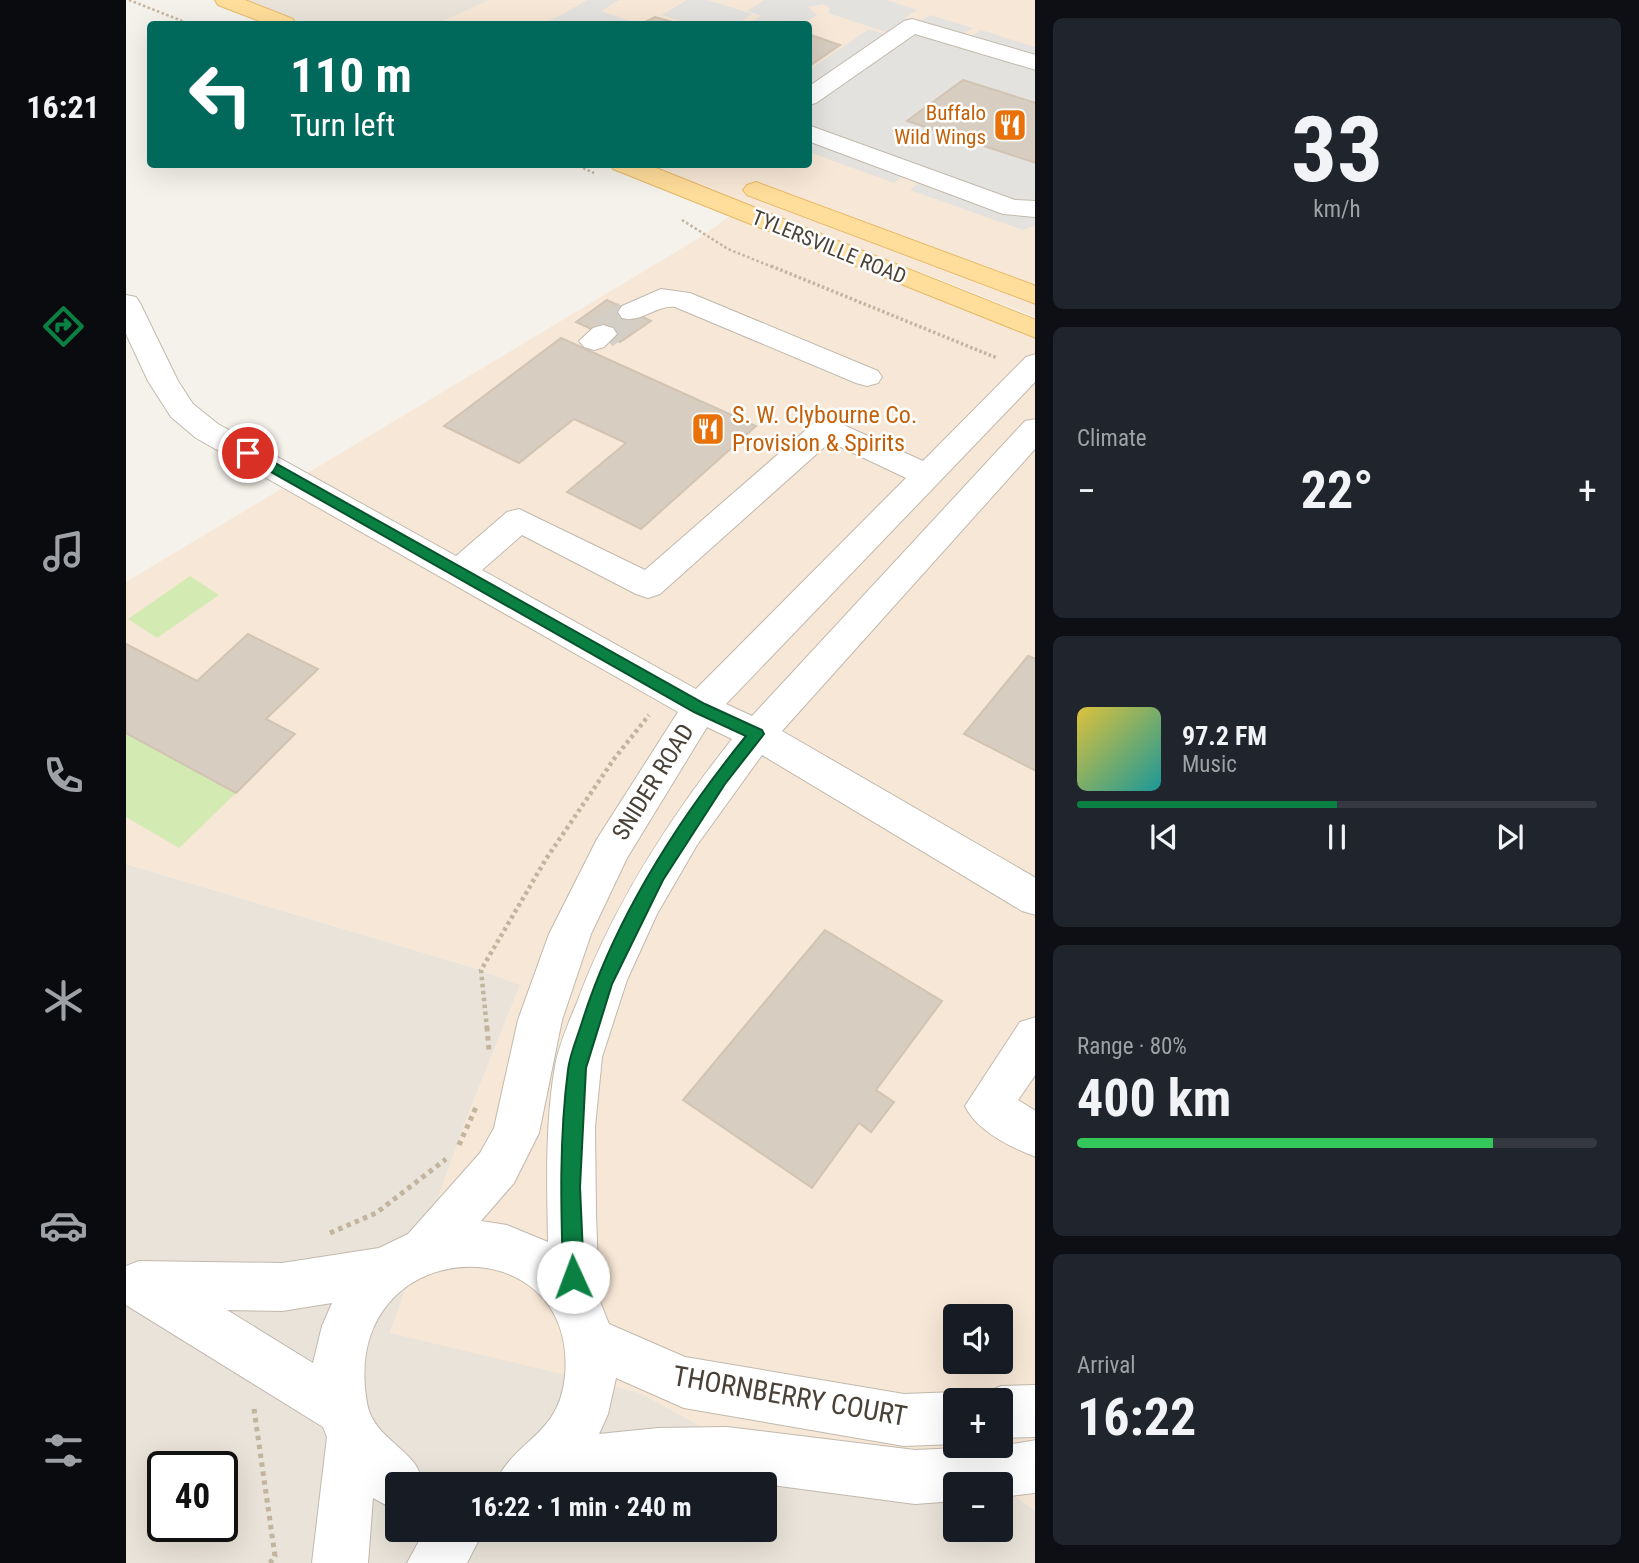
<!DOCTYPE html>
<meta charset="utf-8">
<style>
:root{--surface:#171b24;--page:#20242c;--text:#f1f3f6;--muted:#9ea1a6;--line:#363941;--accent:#0b8043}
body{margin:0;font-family:"Roboto Condensed",sans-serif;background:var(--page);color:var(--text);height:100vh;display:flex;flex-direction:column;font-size:26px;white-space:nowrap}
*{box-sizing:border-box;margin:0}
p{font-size:23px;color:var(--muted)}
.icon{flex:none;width:38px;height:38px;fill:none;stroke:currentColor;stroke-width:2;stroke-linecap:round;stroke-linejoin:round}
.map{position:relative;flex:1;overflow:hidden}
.sheet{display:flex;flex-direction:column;gap:18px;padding:18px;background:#0d0f14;width:604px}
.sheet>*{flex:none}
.guide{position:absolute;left:21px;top:21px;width:665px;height:147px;border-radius:7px;box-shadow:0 7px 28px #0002;background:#00695c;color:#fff;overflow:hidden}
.fabs{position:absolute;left:817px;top:1304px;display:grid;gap:14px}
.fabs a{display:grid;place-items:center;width:70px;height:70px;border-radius:7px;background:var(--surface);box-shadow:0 7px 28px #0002;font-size:35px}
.speed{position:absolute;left:21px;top:1451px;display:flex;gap:14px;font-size:35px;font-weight:700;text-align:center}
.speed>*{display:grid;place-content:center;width:91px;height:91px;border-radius:50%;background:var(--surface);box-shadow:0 7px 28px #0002;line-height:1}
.speed .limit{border:4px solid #111;border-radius:10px;background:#fff;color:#111}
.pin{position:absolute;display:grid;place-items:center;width:60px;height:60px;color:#fff;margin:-30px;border:4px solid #fff;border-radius:50%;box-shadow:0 2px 7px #0007}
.me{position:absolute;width:77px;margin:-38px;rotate:358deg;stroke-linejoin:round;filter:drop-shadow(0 0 5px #0008)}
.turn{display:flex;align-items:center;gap:24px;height:147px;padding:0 28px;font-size:32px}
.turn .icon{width:91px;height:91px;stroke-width:2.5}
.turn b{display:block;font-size:49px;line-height:60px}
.big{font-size:52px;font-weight:700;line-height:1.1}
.sheet .tile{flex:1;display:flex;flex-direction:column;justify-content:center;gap:10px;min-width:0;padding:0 24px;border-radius:10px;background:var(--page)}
.sheet .dial{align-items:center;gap:0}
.dial b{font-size:91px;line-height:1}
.song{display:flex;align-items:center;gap:21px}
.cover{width:84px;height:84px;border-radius:10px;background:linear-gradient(135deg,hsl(50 70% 55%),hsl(180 70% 35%))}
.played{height:7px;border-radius:4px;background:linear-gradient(90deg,var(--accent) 50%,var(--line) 50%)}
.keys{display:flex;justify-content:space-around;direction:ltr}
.heat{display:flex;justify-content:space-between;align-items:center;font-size:38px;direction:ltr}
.charge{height:10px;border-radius:5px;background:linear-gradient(90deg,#34c759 80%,var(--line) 0)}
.trip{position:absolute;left:259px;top:1472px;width:392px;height:70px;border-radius:7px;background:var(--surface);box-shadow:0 7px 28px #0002;font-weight:700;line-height:70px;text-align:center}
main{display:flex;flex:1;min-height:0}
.menu{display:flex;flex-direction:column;width:126px;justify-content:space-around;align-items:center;background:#090b0e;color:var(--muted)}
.menu .icon{width:49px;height:49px}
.menu .current{color:var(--accent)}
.menu b{font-size:32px;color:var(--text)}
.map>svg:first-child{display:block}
.residential{fill:#e9e3d9;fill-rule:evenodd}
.commercial{fill:#f7e7d6;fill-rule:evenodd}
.green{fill:#d4eab3}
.parking{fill:#e4e2df}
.building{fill:#d7cdc0;stroke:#d2c4b3;stroke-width:2}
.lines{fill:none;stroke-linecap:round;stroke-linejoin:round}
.minor-tunnel{stroke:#d3cfc7;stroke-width:31;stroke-dasharray:31 16;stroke-linecap:butt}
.minor-casing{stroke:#c1b9ad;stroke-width:2}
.major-casing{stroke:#e6ba68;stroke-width:2}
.path-far3{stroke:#c3b49e;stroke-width:2.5;stroke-dasharray:2.5 2.5;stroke-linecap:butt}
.path-far2{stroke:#c3b49e;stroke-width:3.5;stroke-dasharray:2.5 2.5;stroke-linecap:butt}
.path-far1{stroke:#c3b49e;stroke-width:4.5;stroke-dasharray:3.5 3.5;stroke-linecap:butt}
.path{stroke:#c3b49e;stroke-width:5;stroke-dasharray:4.5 4.5;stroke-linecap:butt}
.minor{fill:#fff;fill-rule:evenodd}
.major{fill:#ffdd9a;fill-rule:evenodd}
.route{fill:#0b8043;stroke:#07532c;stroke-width:2}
.labels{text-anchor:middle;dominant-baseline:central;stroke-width:5;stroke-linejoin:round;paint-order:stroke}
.far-food-label{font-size:21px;fill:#c56008;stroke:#fff;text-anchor:end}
.far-street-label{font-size:21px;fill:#4a4238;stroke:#fff}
.food-label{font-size:24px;fill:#c56008;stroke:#fff;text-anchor:start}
.street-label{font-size:24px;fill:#4a4238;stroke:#fff}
.near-street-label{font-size:28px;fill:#4a4238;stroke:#fff}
</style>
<main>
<nav class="menu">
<b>16:21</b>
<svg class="icon current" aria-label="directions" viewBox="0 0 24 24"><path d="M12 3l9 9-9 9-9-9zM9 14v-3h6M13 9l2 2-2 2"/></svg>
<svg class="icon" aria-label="music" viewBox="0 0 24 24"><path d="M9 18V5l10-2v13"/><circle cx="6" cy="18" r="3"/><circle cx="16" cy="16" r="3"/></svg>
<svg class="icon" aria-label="phone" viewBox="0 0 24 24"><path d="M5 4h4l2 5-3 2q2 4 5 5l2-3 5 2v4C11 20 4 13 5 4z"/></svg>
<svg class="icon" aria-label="climate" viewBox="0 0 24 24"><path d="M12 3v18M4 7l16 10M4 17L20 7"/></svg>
<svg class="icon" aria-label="car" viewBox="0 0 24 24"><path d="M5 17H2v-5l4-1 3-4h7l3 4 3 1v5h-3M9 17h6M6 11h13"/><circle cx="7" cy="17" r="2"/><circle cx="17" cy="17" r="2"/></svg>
<svg class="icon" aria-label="filters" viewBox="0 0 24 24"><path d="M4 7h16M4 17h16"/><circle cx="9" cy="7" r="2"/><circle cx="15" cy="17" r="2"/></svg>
</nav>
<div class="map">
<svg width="910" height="1563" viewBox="0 0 910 1563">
<rect width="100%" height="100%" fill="#f5f2eb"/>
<!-- residential -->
<g class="residential">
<polygon points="100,0 364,0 311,24 163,24"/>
<path d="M0 864 355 970 394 985 340 1120 264 1333 397 1362 514 1393 606 1443 830 1484V1530H875V1485L909 1511V1563H0ZM37 1466H96V1526H37ZM271 1484H639V1530H271Z"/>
</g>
<!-- commercial -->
<g class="commercial">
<polygon points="364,0 909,0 909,317 522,165 682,164 682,24 311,24"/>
<path d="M611 211 909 329V1511L875 1484 606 1443 514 1393 264 1333 340 1120 394 985 355 970 0 864V582L578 235ZM830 1316H875V1362H830ZM830 1400H875V1446H830Z"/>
</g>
<!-- green -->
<g class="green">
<polygon points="64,576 93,595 31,638 2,619"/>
<polygon points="0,733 110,793 53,848 0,817"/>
</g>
<!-- parking -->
<g class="parking">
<polygon points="462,0 493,0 475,11 504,21 497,24 418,24"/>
<polygon points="561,0 582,0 626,14 617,20 624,23 635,16 621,11 638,0 761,0 791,10 779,18 792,23 804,15 847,28 837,34 844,37 855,30 909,47 909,225 897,230 784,190 793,182 777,176 768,183 683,152 683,70 743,29 770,38 772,36 702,13 704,8 697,4 682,7 691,15 676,24 564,24 536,15"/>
</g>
<!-- building -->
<g class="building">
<polygon points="529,17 553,24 515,24"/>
<polygon points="682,34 714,45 682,67"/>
<polygon points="837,80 910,103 910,163 781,121"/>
<polygon points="481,300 525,321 494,342 450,322"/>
<polygon points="435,338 630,426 515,529 441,492 500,443 448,419 393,463 318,426"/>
<polygon points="122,634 192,669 140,719 169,734 110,793 0,733 0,644 71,681"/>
<polygon points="902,656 910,659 910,771 838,734"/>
<polygon points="699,930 816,1001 750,1090 768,1102 745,1132 733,1123 686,1188 557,1100"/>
</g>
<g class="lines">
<!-- minor-tunnel -->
<polyline class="minor-tunnel" points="477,334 506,312"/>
<defs>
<g id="minor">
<polygon points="786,19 910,55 910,70 789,34 690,103 682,105 682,87 778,21"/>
<polygon points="682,125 889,200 910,201 910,217 877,214 682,141"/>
<path d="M535 289 564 293 752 371 756 377 752 383 741 386 730 383 549 307C529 305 517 323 496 318L492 312 496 306Z"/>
<path d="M0 295 10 297 14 303 52 381 67 404 92 424 330 556 381 512 393 509 519 570 689 422 700 419 711 422 797 461 900 357 910 354V381L600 704 626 716 899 421 910 419V448L656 731 910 878V915L896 911 636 755 571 845 531 914 501 980 476 1057 469 1127 470 1213 473 1299 483 1324 559 1357 778 1394 830 1392 849 1400H830V1444L778 1446 558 1408 490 1378 482 1414 473 1434 532 1428 601 1427 789 1450 875 1446 910 1440V1493L875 1497V1484H830V1501L789 1504 601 1479 502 1484H369C388 1439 433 1437 439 1376 453 1221 211 1232 241 1403 246 1432 273 1443 289 1464 293 1470 295 1478 298 1484H271V1511L247 1498 242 1563H186L201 1437 197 1427 0 1305V1266L13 1261 156 1263 253 1248 282 1234 354 1153 368 1128 392 1020 423 934 471 839 552 712 70 438 45 417 22 381 0 334ZM704 442 780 478 570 689 356 570 396 535 510 594 522 598 534 594ZM581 727 606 739C542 820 486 907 450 1005 442 1024 433 1045 429 1066 419 1123 421 1184 422 1242L381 1225 355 1221 388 1183 413 1133 436 1020 465 934 501 858ZM206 1303 196 1326 187 1363 101 1310 156 1311Z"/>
<polygon points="477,325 487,328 491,334 478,347 468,350 458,347 453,341 467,328"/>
<path d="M910 1017V1074L892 1100 910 1111V1157C884 1147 851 1131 839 1106L894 1022Z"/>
<polygon points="910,1385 910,1437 875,1438 875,1400 854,1400 857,1394 875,1386"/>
<polygon points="299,1530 358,1530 341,1563 281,1563"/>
</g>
<g id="major">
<polygon points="89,0 119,0 167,19 170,24 141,24 92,5"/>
<polygon points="484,164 520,164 910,320 910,338 487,169"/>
<polygon points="630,182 910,286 910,304 621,195 617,190 621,185"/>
</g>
</defs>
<!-- minor casing -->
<use href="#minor" class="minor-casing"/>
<!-- major casing -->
<use href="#major" class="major-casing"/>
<!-- path-far3 -->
<g class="path-far3">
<polyline points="3,0 64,24"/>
<polyline points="448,164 468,173"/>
<polyline points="556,220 602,249 649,268"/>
</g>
<!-- path-far2 -->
<polyline class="path-far2" points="645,266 871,358"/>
<!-- path-far1 -->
<polyline class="path-far1" points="361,1029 355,970 420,859 488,759 523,715"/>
<!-- path -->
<g class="path">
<polyline points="361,1027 363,1051"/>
<polyline points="333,1145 351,1105"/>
<polyline points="204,1233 250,1213 320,1159"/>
<polyline points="128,1409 149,1556 144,1563"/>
</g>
<!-- minor -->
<use href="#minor" class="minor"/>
<!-- major -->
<use href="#major" class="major"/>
</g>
<!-- route -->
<path class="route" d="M117 450H126L579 704 636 730 638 734 599 784 537 880 486 984 460 1068 454 1187 458 1277 455 1284 447 1287 440 1284 437 1277C435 1208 433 1139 442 1070 444 1053 452 1036 457 1019 490 916 552 820 620 736L568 712 117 456Z"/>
<!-- icons -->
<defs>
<symbol id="restaurant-square" viewBox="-11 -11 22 22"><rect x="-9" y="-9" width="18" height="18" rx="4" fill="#e8710a" stroke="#fff"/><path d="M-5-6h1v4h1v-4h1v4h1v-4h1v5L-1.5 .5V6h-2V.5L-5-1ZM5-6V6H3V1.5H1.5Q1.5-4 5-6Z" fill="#fff"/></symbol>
</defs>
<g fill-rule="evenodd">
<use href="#restaurant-square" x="865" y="106" width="38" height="38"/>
<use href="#restaurant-square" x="563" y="410" width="38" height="38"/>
</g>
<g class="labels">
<!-- far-food labels -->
<g class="far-food-label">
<text x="860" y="113">Buffalo<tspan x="860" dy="24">Wild Wings</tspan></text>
</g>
<!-- far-street labels -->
<g class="far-street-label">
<text transform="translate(703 247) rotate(22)">TYLERSVILLE ROAD</text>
</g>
<!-- food labels -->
<g class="food-label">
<text x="606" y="415">S. W. Clybourne Co.<tspan x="606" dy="28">Provision &amp; Spirits</tspan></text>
</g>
<!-- street labels -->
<g class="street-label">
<text transform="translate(527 782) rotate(-58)">SNIDER ROAD</text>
</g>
<!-- near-street labels -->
<g class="near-street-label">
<text transform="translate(664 1396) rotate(10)">THORNBERRY COURT</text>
</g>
</g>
</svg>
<div class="fabs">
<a><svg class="icon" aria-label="sound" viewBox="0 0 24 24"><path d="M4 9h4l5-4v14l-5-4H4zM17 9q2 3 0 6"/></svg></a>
<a>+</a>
<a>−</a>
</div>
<div class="speed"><div class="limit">40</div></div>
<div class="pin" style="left:122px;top:453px;background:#d93025"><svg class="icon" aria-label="arrive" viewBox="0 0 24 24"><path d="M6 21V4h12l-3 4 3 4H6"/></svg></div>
<svg class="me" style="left:447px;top:1277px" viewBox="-20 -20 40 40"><circle r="19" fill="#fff"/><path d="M0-13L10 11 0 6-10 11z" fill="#0b8043"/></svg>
<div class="trip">16:22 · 1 min · 240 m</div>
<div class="guide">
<div class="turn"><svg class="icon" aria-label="left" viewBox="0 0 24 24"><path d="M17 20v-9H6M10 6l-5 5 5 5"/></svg><div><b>110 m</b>Turn left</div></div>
</div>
</div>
<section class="sheet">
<div class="tile dial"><b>33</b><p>km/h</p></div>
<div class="tile"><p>Climate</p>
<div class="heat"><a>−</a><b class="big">22°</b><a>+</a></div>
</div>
<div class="tile">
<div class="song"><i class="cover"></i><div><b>97.2 FM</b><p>Music</p></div></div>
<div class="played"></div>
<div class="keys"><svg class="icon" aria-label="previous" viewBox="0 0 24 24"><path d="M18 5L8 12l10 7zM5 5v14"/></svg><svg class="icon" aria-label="pause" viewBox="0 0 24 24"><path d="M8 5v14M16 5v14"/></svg><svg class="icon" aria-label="next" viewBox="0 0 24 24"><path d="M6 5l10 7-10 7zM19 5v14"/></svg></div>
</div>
<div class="tile"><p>Range · 80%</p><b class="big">400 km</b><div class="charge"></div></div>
<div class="tile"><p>Arrival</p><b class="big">16:22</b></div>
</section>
</main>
